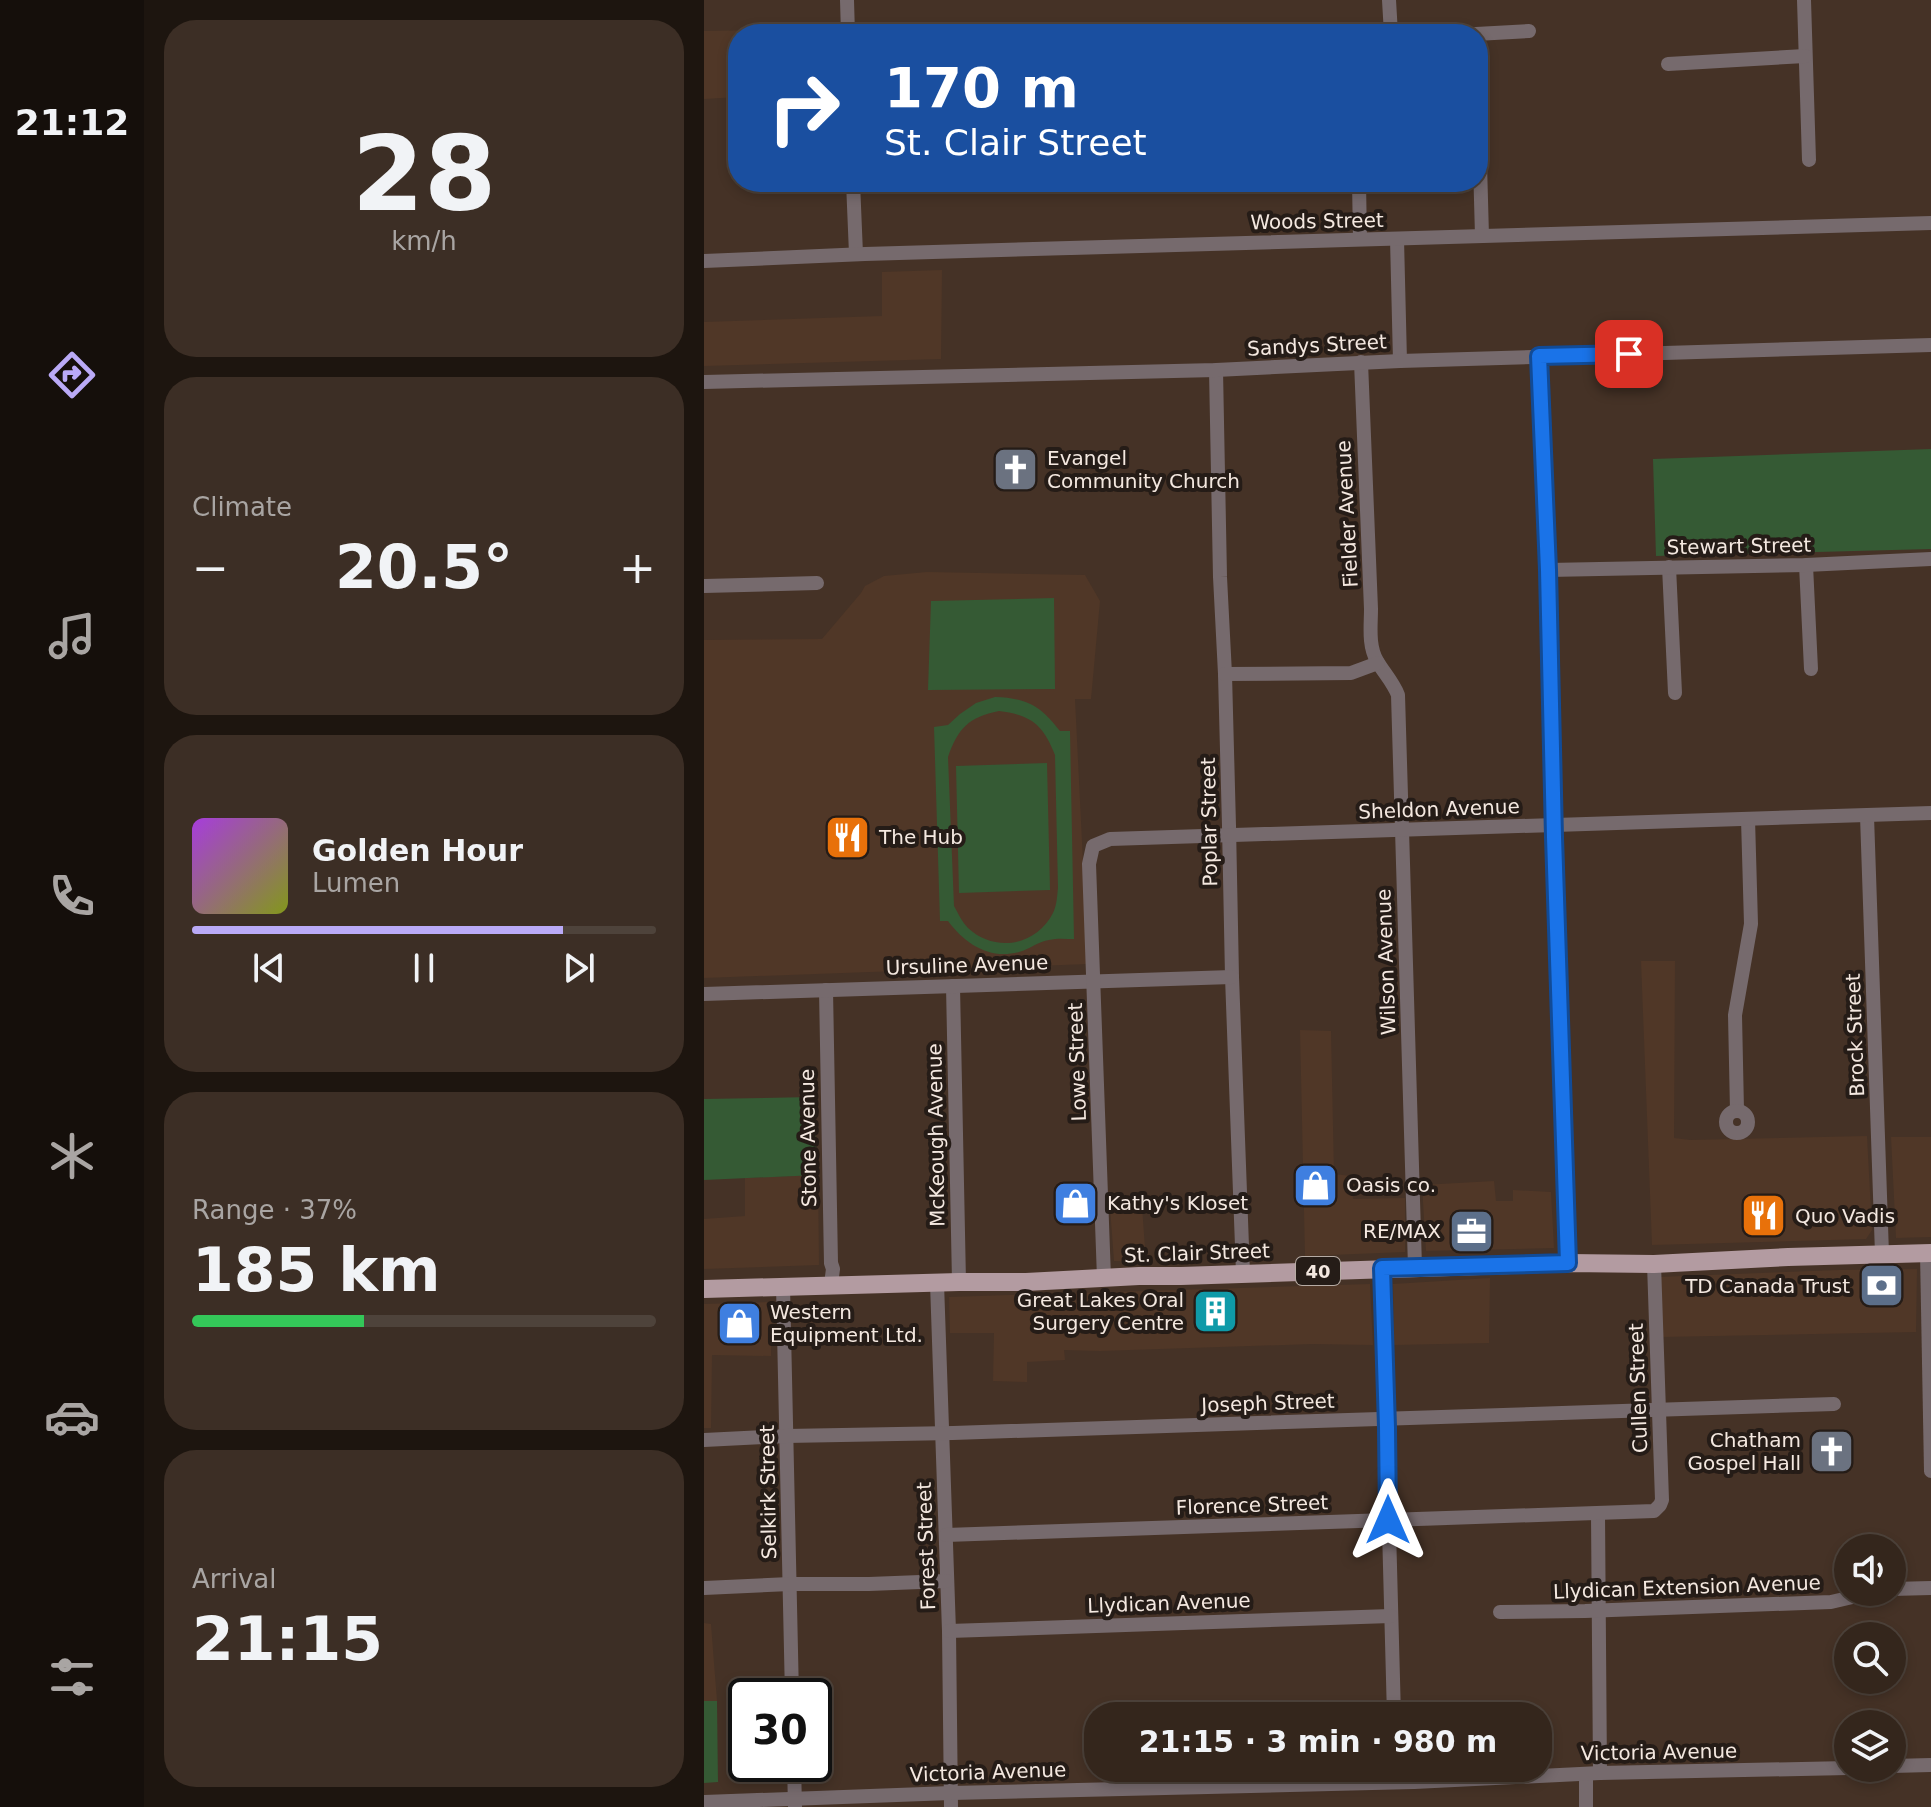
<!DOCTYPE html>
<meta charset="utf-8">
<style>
:root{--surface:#34261c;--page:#3c2e25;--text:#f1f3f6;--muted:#a9a5a3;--line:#4e433b;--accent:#baaaf7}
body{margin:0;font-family:"DejaVu Sans",sans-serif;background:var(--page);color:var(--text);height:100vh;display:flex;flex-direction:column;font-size:30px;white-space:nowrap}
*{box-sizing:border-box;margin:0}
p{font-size:26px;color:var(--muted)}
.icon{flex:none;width:44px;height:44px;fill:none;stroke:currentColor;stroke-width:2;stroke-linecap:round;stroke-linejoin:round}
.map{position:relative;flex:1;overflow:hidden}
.panel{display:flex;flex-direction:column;gap:20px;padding:20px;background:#1d150f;width:560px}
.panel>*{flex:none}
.banner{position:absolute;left:24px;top:24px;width:760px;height:168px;border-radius:32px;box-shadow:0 4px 12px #0003,0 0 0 2px var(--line);background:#1a4fa0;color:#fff;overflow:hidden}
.buttons{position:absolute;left:1130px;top:1534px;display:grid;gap:16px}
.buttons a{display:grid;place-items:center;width:72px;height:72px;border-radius:50%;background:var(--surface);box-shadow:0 4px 12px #0003,0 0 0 2px var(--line);font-size:40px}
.speed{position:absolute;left:24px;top:1678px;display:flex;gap:16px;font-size:40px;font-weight:700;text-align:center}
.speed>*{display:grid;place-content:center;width:104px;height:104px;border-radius:50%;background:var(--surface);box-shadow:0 4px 12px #0003,0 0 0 2px var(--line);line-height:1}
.speed .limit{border:4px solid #111;border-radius:12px;background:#fff;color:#111}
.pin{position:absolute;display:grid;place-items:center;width:68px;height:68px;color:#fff;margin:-34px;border-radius:16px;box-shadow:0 4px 12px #0006}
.me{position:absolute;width:88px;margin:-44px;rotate:0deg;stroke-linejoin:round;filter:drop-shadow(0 0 6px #0008)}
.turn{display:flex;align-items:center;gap:28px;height:168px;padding:0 24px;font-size:36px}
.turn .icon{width:104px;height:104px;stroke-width:2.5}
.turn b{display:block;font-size:56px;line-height:68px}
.big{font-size:60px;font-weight:700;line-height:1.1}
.panel .widget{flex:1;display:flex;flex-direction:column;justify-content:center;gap:12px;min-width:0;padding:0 28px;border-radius:32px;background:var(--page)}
.panel .dial{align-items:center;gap:0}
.dial b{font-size:104px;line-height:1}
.song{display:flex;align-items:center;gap:24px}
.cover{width:96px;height:96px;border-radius:12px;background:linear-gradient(135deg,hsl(280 70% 55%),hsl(70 70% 35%))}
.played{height:8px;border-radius:4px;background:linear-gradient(90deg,var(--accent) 80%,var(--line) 80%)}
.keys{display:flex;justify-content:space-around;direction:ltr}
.heat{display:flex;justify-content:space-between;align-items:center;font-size:44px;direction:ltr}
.charge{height:12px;border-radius:6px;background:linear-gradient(90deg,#34c759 37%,var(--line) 0)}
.trip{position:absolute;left:380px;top:1702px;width:468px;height:80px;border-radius:32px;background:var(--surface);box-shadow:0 4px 12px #0003,0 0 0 2px var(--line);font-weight:700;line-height:80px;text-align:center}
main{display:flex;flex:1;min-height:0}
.dock{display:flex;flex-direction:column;width:144px;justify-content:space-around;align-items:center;background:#150f0b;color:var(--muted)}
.dock .icon{width:56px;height:56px}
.dock .on{color:var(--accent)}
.dock b{font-size:36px;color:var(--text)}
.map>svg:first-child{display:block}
.built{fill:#503727}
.green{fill:#355a34;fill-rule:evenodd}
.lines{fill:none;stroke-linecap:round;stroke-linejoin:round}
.minor{stroke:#766a6d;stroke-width:14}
.major{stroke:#b39ba1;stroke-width:18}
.route-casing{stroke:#114b97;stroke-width:20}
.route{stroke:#1a73e8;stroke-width:14}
.labels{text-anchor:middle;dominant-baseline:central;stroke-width:8;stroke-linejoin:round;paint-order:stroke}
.shield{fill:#251c17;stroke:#b6aba4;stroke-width:2}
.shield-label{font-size:18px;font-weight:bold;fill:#f4e8e0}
.street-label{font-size:20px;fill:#f4e8e0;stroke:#251c17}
.poi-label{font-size:20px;fill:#f4e8e0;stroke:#251c17;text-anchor:start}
</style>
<main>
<nav class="dock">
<b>21:12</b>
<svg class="icon on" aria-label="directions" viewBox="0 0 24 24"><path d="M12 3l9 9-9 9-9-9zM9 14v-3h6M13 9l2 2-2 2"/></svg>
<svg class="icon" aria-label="music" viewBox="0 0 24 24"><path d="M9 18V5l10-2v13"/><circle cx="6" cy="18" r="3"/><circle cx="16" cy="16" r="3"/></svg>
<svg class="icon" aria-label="phone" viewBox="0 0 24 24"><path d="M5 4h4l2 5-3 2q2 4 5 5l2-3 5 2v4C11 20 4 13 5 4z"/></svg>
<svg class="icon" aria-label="climate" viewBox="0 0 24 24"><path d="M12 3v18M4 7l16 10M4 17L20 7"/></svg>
<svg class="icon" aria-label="car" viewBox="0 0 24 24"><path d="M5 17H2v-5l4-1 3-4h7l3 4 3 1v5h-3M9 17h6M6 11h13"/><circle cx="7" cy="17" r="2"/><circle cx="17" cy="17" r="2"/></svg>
<svg class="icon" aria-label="filters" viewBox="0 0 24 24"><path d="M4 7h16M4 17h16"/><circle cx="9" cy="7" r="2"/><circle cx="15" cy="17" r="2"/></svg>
</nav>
<section class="panel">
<div class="widget dial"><b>28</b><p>km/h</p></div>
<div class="widget"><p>Climate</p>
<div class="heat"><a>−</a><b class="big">20.5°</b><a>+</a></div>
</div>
<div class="widget">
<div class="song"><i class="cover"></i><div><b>Golden Hour</b><p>Lumen</p></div></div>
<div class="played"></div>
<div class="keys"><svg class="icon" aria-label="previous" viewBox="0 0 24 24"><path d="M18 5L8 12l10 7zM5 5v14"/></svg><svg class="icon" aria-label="pause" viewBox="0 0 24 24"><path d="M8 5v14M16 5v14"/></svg><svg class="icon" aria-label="next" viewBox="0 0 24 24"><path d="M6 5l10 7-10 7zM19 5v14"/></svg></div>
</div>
<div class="widget"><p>Range · 37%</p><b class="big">185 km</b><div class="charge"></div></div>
<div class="widget"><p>Arrival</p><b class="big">21:15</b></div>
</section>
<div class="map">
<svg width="1227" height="1807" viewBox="0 0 1227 1807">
<rect width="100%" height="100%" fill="#453226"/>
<!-- built -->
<g class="built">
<polygon points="59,30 59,34 34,34 34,97 0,99 0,31"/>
<polygon points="157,182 347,182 347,190 157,191"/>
<polygon points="238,270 237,359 0,366 0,322 178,316 178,272"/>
<polygon points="223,572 381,575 396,601 387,699 371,699 384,964 0,978 0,640 118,639 157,593 161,586 180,576"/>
<polygon points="937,961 971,961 970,1138 986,1140 1163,1136 1168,1230 1162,1239 948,1245"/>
<polygon points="596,1030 627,1031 630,1174 647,1176 649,1199 701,1198 701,1252 601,1256"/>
<polygon points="1187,1137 1227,1137 1227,1237 1192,1238"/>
<polygon points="114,1175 115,1265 0,1269 0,1219 41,1216 41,1178"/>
<polygon points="790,1181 792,1201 809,1201 809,1190 847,1192 850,1248 722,1251 718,1185"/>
<polygon points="438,1206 442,1262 410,1261 406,1208"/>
<polygon points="1213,1269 1212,1332 957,1337 954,1277 1135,1270"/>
<polygon points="786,1278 785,1343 690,1345 689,1284"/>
<polygon points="666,1284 669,1345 608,1344 396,1351 360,1350 361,1360 323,1362 323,1382 289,1381 290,1333 246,1333 245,1297"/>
<polygon points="68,1302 67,1356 8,1355 7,1428 0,1428 0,1304"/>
<polygon points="0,1623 7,1624 13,1701 0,1701"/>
</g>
<!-- green -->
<g class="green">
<polygon points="1227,449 1227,549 952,556 949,459"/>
<polygon points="350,598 351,689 224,690 227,601"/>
<path d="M291 697C323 698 337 706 356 731H366L370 939C362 939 353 938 345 940 335 941 326 949 315 952 286 960 261 944 244 921H236L230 727 244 725 256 714 272 703ZM295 711C327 715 339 724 351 755L354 888C353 896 353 905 349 913 332 946 291 953 264 928 258 922 254 913 250 906L244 757C254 728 265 717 295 711Z"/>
<polygon points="343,763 346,890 255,893 252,766"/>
<polygon points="109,1097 114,1175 0,1180 0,1099"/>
<polygon points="0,1701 13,1701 14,1782 0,1783"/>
</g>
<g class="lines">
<!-- minor -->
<g class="minor">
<polyline points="143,0 144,34"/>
<polyline points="685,0 687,34"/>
<polyline points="1100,0 1105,160"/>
<polyline points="772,34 825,31"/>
<polyline points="964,64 1101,56"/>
<polyline points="774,91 778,236"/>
<polyline points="149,182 152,254"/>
<polyline points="655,182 656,239"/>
<polyline points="693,239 696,361"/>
<polyline points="0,261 161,254 1227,223"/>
<polyline points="835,356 844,570 864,1263"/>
<path d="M657 362 667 609C667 626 664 645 673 661 680 673 689 682 694 695L711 1267"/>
<polyline points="512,370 516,577 521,674 525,826 528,977 539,1273"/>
<polyline points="0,382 512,370 696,361 1227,345"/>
<polyline points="1102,565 1107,669"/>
<polyline points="965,567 971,693"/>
<polyline points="844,570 1102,565 1227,559"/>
<polyline points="0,586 113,583"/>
<polyline points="521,674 647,673 674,663"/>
<polyline points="1163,816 1178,1254"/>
<polyline points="249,986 255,1282"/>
<polyline points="122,990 127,1263 129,1269 127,1284"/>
<polyline points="0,994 528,977"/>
<polyline points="1033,1110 1031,1015 1047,924 1044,819"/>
<circle cx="1033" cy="1122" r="11"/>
<polyline points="1223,1253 1227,1471"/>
<polyline points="678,1268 690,1716"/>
<polyline points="400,1278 385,864 389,846 406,839 1227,813"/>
<polyline points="233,1283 245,1631 247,1807"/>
<polyline points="79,1286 88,1696"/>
<polyline points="0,1440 82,1436 249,1433 1130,1404"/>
<polyline points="894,1514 896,1773"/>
<polyline points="242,1535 950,1511 956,1505 958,1500 950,1264"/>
<polyline points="0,1588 86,1584 165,1584 242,1581"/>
<polyline points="1188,1589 1227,1588"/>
<polyline points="796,1612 881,1611 1127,1602 1170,1592"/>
<polyline points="245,1631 687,1616"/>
<polyline points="90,1764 91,1807"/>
<polyline points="1188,1766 1227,1765"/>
<polyline points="882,1774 882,1807"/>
<polyline points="0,1802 247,1793 710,1782 896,1773 1144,1768"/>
</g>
<!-- major -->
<polyline class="major" points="0,1289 255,1282 322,1282 435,1276 477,1276 864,1263 950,1264 1084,1257 1227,1253"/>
</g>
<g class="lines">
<defs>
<polyline id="route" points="684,1520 683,1427 678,1268 864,1263 850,837 844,570 835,356 925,354"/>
</defs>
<!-- route casing -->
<use href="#route" class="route-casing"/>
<!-- route -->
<use href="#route" class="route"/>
</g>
<!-- icons -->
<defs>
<symbol id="church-square" viewBox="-11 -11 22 22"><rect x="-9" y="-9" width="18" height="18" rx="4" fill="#6b7280" stroke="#251c17"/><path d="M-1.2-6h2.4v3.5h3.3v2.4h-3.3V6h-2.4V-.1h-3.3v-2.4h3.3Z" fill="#fff"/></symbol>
<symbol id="restaurant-square" viewBox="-11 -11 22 22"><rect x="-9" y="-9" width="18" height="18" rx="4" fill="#e8710a" stroke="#251c17"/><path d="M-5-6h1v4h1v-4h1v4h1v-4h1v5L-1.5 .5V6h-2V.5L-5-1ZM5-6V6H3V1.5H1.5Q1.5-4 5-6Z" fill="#fff"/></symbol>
<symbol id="shop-square" viewBox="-11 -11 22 22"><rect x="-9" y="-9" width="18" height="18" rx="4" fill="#3f7fe0" stroke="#251c17"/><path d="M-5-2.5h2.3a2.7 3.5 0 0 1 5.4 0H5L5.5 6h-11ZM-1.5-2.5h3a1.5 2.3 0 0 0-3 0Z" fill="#fff"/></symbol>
<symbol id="office-square" viewBox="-11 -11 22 22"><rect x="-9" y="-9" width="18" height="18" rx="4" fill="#5c6f8a" stroke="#251c17"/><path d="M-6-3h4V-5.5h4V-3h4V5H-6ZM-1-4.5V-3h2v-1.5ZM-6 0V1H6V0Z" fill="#fff"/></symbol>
<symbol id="bank-square" viewBox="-11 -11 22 22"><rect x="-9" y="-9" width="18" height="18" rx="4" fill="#5c6f8a" stroke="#251c17"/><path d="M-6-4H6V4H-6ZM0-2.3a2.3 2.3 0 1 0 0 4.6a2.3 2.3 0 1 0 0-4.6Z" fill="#fff"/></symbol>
<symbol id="building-square" viewBox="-11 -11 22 22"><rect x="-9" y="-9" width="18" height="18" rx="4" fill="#0f9aa8" stroke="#251c17"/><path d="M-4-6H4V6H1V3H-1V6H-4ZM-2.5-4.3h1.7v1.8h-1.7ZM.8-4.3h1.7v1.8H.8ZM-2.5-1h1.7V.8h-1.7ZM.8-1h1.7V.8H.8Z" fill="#fff"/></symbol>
</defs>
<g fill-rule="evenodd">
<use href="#church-square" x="286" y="444" width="51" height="51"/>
<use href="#restaurant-square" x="118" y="812" width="51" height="51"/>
<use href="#shop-square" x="586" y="1160" width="51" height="51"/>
<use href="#shop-square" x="346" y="1178" width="51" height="51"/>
<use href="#restaurant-square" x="1034" y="1190" width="51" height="51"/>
<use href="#office-square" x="742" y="1206" width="51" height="51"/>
<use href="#bank-square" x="1152" y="1260" width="51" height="51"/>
<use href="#building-square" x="486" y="1286" width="51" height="51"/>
<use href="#shop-square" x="10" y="1298" width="51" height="51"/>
<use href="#church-square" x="1102" y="1426" width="51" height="51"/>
</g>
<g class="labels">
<!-- shield labels -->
<rect class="shield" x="592" y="1257" width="44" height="28" rx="6"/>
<g class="shield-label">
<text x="614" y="1271">40</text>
</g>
<!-- street labels -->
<g class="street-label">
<text transform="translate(613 221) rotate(-1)">Woods Street</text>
<text transform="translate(613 345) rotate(-3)">Sandys Street</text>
<text transform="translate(643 514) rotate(-93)">Fielder Avenue</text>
<text transform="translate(1035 546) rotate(-1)">Stewart Street</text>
<text transform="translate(735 809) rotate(-2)">Sheldon Avenue</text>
<text transform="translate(505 822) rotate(-91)">Poplar Street</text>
<text transform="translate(682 962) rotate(-92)">Wilson Avenue</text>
<text transform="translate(263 965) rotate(-2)">Ursuline Avenue</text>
<text transform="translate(1151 1035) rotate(-92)">Brock Street</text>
<text transform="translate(373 1062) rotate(-92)">Lowe Street</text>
<text transform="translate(232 1135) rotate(-91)">McKeough Avenue</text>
<text transform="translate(104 1138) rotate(-91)">Stone Avenue</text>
<text transform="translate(493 1253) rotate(-2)">St. Clair Street</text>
<text transform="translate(934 1388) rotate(-92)">Cullen Street</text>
<text transform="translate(564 1403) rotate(-2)">Joseph Street</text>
<text transform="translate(64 1492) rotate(-91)">Selkirk Street</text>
<text transform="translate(548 1505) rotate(-2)">Florence Street</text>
<text transform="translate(222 1546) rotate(-92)">Forest Street</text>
<text transform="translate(983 1587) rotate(-2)">Llydican Extension Avenue</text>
<text transform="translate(465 1603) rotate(-2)">Llydican Avenue</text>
<text transform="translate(955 1752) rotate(-1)">Victoria Avenue</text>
<text transform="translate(284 1772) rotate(-2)">Victoria Avenue</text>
</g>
<!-- poi labels -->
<g class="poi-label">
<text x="343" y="458">Evangel<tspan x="343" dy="23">Community Church</tspan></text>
<text x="175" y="837">The Hub</text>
<text x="642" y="1185">Oasis co.</text>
<text x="403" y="1203">Kathy's Kloset</text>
<text x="1091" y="1216">Quo Vadis</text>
<text x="737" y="1231" text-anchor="end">RE/MAX</text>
<text x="1146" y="1286" text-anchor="end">TD Canada Trust</text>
<text x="480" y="1300" text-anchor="end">Great Lakes Oral<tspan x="480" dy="23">Surgery Centre</tspan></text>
<text x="66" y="1312">Western<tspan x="66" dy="23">Equipment Ltd.</tspan></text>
<text x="1097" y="1440" text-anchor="end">Chatham<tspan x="1097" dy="23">Gospel Hall</tspan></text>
</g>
</g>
</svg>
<div class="buttons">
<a><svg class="icon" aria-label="sound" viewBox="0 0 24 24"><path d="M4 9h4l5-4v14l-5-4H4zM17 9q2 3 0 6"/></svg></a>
<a><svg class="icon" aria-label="search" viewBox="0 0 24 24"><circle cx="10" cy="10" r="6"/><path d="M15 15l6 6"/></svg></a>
<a><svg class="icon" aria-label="layers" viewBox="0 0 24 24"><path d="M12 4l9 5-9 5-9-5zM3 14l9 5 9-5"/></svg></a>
</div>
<div class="speed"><div class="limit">30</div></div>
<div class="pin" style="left:925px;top:354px;background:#d93025"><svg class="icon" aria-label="arrive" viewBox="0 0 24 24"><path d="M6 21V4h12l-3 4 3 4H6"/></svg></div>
<svg class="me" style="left:684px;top:1520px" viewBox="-20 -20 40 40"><path d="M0-17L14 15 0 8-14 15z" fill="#1a73e8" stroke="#fff" stroke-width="4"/></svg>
<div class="trip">21:15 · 3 min · 980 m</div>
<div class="banner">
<div class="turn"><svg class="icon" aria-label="right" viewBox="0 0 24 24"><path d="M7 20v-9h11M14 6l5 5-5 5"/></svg><div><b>170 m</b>St. Clair Street</div></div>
</div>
</div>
</main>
